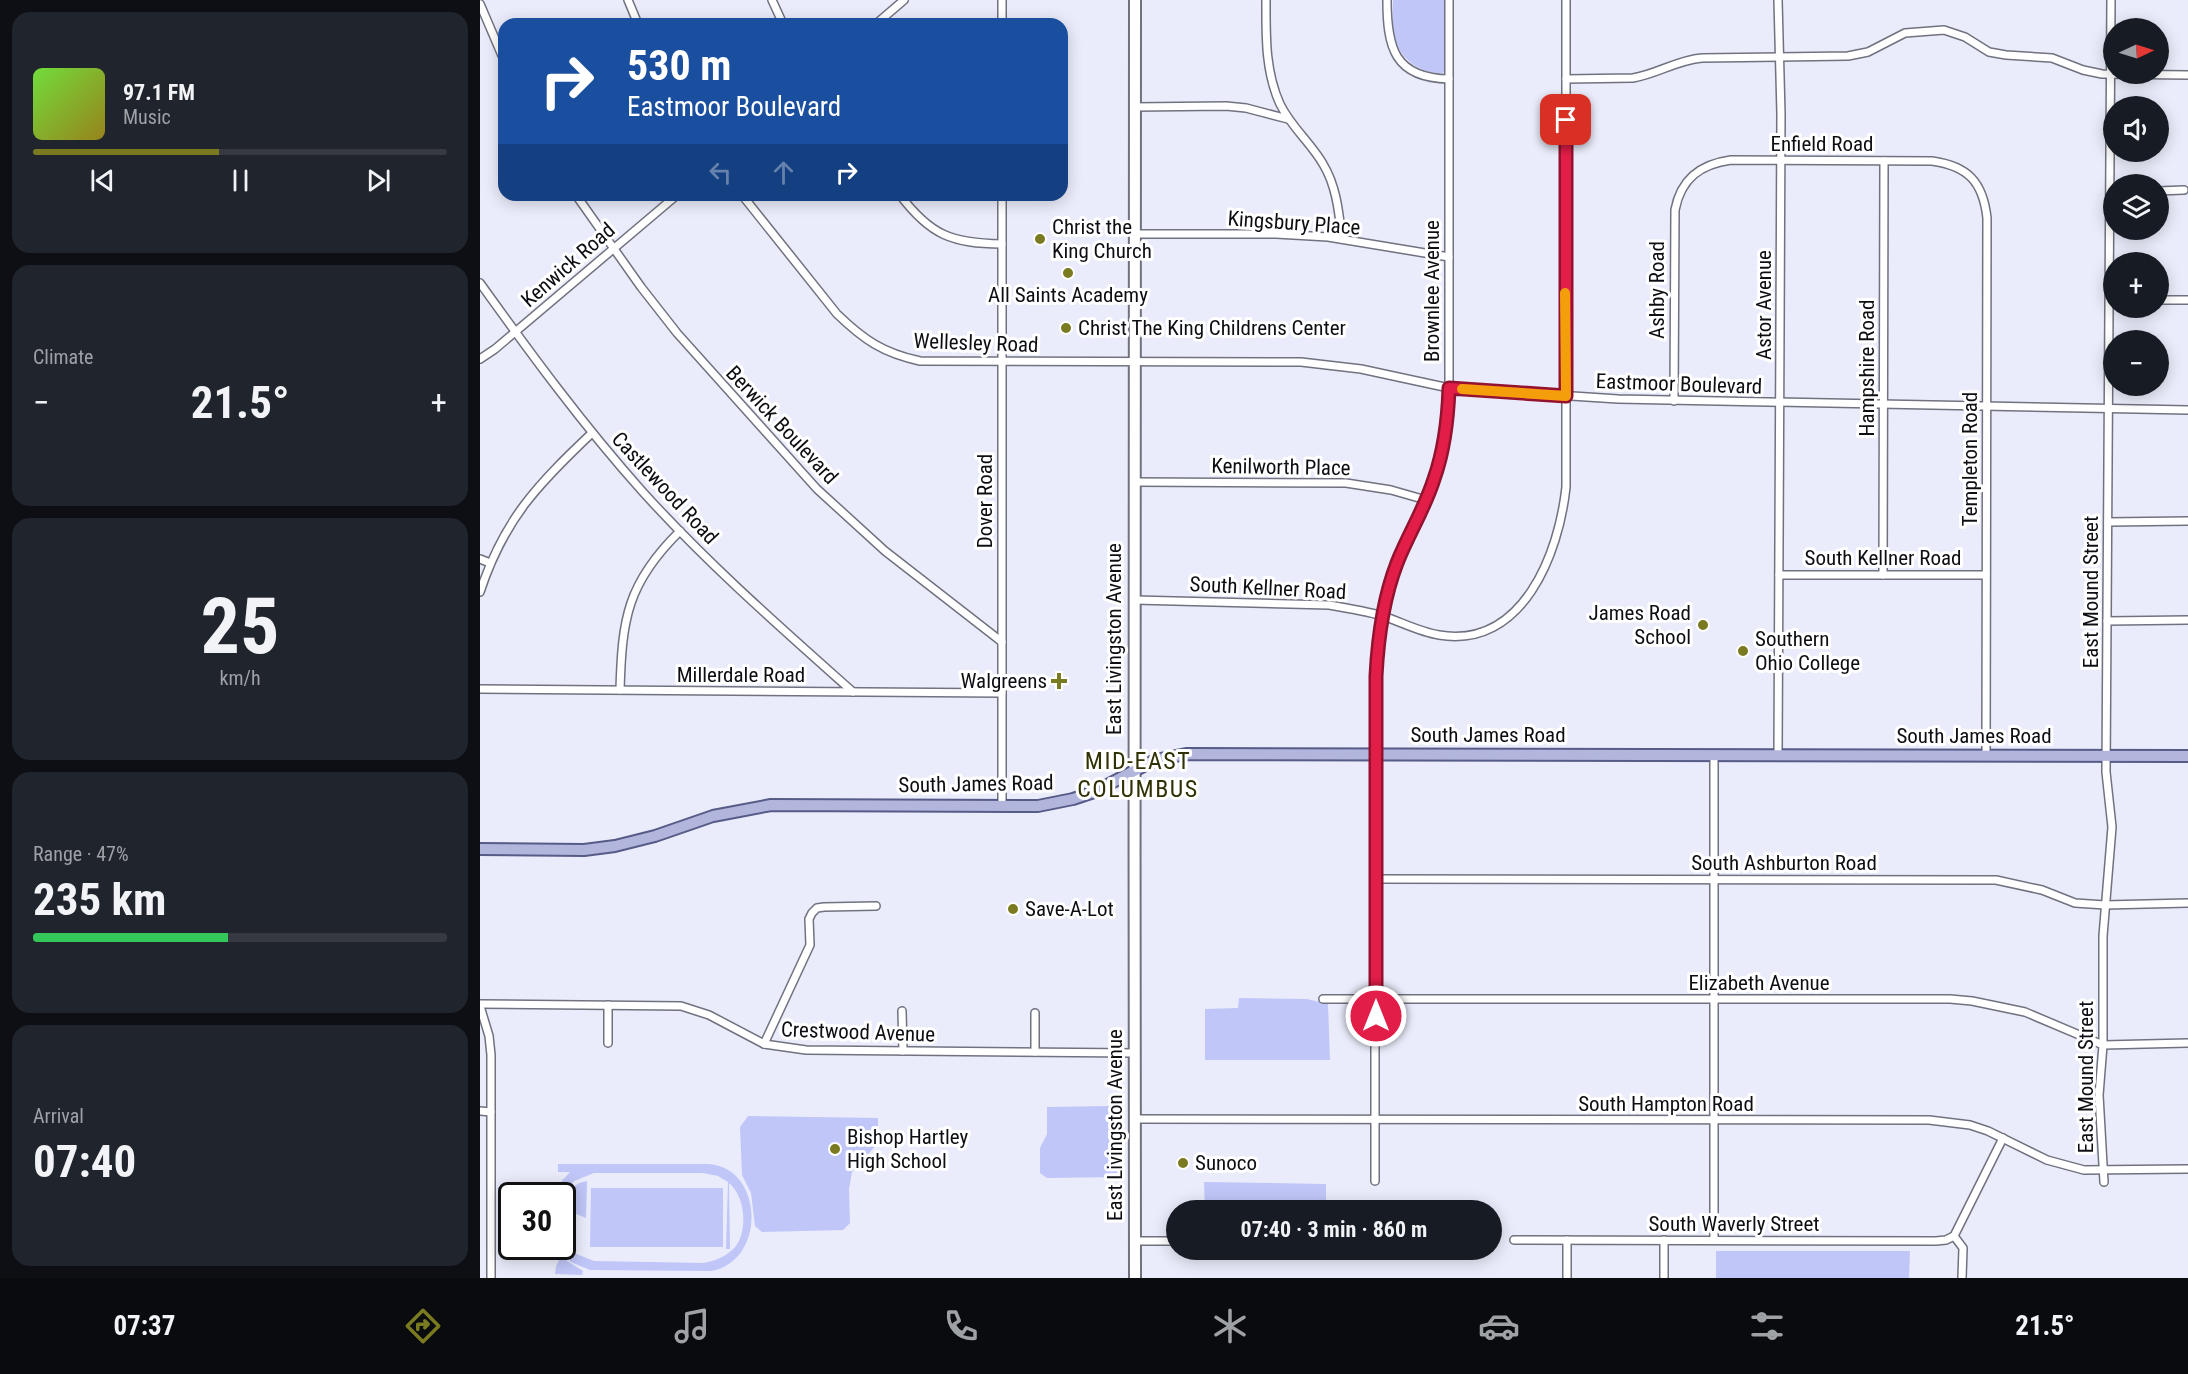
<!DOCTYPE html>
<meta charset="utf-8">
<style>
:root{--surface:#171b24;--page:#20242c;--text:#f1f3f6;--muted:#9ea1a6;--line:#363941;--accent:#7a7a21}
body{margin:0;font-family:"Roboto Condensed",sans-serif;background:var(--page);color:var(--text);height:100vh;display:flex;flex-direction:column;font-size:22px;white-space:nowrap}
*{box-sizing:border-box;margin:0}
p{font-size:20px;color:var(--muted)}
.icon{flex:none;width:33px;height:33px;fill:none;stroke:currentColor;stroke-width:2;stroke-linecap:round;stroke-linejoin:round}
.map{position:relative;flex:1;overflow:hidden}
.panel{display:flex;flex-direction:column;gap:12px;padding:12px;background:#0d0f14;width:480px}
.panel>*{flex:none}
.guide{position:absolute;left:18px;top:18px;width:570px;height:183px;border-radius:18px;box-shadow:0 3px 15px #0003;background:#1a4fa0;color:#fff;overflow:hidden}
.needle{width:39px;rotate:86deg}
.buttons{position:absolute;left:1623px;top:18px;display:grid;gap:12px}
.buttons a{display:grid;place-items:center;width:66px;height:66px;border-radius:50%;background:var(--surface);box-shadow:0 3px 15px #0003;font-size:30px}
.speed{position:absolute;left:18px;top:1182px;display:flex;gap:12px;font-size:30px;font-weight:700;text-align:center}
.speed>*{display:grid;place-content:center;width:78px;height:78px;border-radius:50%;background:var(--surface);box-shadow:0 3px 15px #0003;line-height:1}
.speed .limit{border:3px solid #111;border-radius:9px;background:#fff;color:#111}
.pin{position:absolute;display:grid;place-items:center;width:51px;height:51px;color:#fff;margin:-26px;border-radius:12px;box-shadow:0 3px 9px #0006}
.me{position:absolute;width:66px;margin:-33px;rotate:0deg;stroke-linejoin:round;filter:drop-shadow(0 0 4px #0008)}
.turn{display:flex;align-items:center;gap:21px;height:126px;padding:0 30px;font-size:27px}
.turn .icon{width:78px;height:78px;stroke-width:2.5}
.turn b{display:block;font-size:42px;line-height:51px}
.lanes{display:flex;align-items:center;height:57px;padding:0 30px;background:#0003;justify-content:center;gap:30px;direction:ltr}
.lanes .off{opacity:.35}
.big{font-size:45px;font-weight:700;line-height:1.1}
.panel .widget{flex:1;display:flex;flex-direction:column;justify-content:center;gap:9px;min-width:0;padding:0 21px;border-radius:18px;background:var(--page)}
.panel .dial{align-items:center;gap:0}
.dial b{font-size:78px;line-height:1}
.song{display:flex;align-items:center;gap:18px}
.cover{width:72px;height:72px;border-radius:9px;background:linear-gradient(135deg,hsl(100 70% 55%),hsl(50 70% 35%))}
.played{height:6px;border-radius:3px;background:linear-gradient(90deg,var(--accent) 45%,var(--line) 45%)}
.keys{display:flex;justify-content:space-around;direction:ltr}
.heat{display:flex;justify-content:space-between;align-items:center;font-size:33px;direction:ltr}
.charge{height:9px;border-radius:4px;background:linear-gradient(90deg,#34c759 47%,var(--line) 0)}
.trip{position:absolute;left:686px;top:1200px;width:336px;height:60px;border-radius:30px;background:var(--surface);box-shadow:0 3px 15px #0003;font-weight:700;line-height:60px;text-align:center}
.menu{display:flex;height:96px;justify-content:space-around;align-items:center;background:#090b0e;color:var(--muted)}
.menu .icon{width:42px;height:42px}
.menu .current{color:var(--accent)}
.menu b{font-size:27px;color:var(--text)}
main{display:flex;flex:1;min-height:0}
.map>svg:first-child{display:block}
.green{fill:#c0c6f7}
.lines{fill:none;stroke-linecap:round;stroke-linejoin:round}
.street-casing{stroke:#70727f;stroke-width:10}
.secondary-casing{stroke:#70727f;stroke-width:14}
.primary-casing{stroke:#575b87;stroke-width:14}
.street{stroke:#fff;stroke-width:7}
.secondary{stroke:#fff;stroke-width:10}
.primary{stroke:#b2b6dc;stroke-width:10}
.route-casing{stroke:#92132f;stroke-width:15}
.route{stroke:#e11d48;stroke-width:10}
.slow{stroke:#f59e0b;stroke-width:10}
.poi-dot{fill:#7a7a21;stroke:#fff;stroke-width:2}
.labels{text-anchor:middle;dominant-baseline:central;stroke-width:6;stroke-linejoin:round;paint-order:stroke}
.street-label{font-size:21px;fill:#0d0e13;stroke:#fff}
.poi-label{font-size:21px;fill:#0d0e13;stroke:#fff;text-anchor:start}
.quarter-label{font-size:24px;letter-spacing:1.5px;fill:#313106;stroke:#fff}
</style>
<main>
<section class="panel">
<div class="widget">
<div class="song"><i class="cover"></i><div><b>97.1 FM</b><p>Music</p></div></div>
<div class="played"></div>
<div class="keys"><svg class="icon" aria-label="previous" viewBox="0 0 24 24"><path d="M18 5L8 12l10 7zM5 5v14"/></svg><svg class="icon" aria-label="pause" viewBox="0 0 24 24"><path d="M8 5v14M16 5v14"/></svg><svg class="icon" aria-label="next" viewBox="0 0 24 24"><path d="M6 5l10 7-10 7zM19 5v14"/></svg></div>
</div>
<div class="widget"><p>Climate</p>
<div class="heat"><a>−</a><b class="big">21.5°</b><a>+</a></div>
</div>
<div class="widget dial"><b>25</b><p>km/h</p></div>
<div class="widget"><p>Range · 47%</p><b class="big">235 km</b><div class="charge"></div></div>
<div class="widget"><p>Arrival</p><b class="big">07:40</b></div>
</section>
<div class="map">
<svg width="1708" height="1278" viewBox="0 0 1708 1278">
<rect width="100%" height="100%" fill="#eaecfb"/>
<!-- green -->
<g class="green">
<path d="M913 0H965V70L963 73C941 74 921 60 915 39 911 27 913 12 913 0Z"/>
<polygon points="759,998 827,999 848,1004 850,1060 725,1060 725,1009 758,1008"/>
<polygon points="630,1106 638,1113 639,1177 567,1178 560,1173 560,1148 567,1134 567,1107"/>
<polygon points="268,1116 398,1118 398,1143 372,1172 369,1189 370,1223 363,1230 282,1232 275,1226 271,1193 262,1175 260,1127"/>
<path d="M78 1164H228C284 1167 287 1261 231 1271L110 1270 91 1262 77 1247 82 1246 83 1238 94 1253 114 1261 223 1263C235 1261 248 1256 256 1246 268 1229 265 1196 249 1183L250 1249H246L248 1182 238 1176 223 1173H114L94 1181 83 1196 74 1195 80 1183 90 1172H78Z"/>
<path d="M107 1181 106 1218 94 1213 88 1201C89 1189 95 1183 107 1181Z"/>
<polygon points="724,1182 846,1184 846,1210 725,1210"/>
<polygon points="111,1188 243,1188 243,1247 110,1247"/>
<polygon points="1236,1251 1430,1251 1429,1278 1236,1278"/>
<polygon points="81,1257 103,1271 102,1275 75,1274 76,1266"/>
</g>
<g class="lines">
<defs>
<g id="street">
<polyline points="148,0 158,24"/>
<polyline points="292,0 303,24"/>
<polyline points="522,0 522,24"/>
<path d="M786 0C786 36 785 71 800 104 811 127 831 143 843 164 857 187 859 214 862 239"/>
<path d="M907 0C907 47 914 78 969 79"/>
<polyline points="1298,0 1301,114 1298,755"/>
<polyline points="0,4 24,60"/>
<polyline points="396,24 424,0"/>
<path d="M1086 79 1153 78C1177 74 1197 60 1222 58L1368 56 1388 52 1425 33 1464 30 1485 37 1509 52 1526 55 1572 58 1603 70 1622 74 1708 75"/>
<polyline points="655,107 746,106 766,108 808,119"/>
<polyline points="1678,191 1704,190"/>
<polyline points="96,195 161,287 197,333 337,489 405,551 522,642"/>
<path d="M262 195 357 314C384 340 403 353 440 361L821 362 881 369 969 388 1138 399 1708 410"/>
<path d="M420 195C451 236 472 243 522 244"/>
<polyline points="522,195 522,807"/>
<polyline points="655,234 796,234 848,237 969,257"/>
<path d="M0 283C51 354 103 425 162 491 227 563 300 627 373 692"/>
<polyline points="1678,300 1708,300"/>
<polyline points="0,359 15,349 197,195"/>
<path d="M1194 401 1195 210C1201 178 1221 164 1251 160L1452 161C1488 166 1503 182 1507 218L1506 756"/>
<polyline points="655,482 866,483 911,490 946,500"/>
<polyline points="1628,522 1708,521"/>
<polyline points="0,559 10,563"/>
<polyline points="1299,575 1506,575"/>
<polyline points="1403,575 1404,161"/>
<path d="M0 592C24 519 58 484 112 433"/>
<path d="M655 600 849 605C867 608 885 611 903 616 921 622 940 632 959 635 1043 649 1079 553 1086 487V0"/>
<polyline points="1627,621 1708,620"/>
<polyline points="0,689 522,693"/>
<path d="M140 690C142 619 147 583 200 531"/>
<polyline points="1234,755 1234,1240"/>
<polyline points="896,879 1516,880 1562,890 1595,903 1625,905 1708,903"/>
<polyline points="843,999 1470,999 1492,1001 1545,1012 1623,1045 1708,1043"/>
<polyline points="0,1004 201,1006 229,1015 284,1044 326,1050 655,1053"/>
<polyline points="0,1006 9,1036 11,1055 11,1278"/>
<polyline points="422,1011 423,1051"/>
<polyline points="555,1013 555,1052"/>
<polyline points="128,1043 128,1005"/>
<polyline points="284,1044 330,945 329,919 332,913 337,908 344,907 396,906"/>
<polyline points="0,1111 11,1112"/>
<polyline points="655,1119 1449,1120 1490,1125 1508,1131 1567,1160 1604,1170 1708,1169"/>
<polyline points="895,1181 895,754 897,641 908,591 917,563 954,479 965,428 969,388 969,0"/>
<polyline points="1624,1182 1619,1095 1623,1045 1623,936 1632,827 1626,772 1631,0"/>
<polyline points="1474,1236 1523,1138"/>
<polyline points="1474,1236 1483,1248 1482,1278"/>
<polyline points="1034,1240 1456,1241 1466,1240 1474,1236"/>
<polyline points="1087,1240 1087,1278"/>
<polyline points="1184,1240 1184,1278"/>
<polyline points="655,1241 696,1241"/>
</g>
<path id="secondary" d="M655 1278C654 852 655 426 655 0"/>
<polyline id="primary" points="0,849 104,850 135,846 175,836 233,816 291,805 558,806 593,799 614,792 675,760 706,754 1708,756"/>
</defs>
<!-- street casing -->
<use href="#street" class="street-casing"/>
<!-- secondary casing -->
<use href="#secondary" class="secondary-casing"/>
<!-- primary casing -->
<use href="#primary" class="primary-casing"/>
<!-- street -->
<use href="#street" class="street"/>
<!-- secondary -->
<use href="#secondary" class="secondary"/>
<!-- primary -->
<use href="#primary" class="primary"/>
</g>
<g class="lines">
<defs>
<path id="route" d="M896 1016V676C898 637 903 599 917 563 928 535 945 508 954 479 964 451 968 418 969 388L1086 396V120"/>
</defs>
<!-- route casing -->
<use href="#route" class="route-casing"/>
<!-- route -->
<use href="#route" class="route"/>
<!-- slow -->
<polyline class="slow" points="982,389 1086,396 1085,293"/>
</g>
<!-- markers -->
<g class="poi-dot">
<circle cx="560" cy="239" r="6"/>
<circle cx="588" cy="273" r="6"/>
<circle cx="586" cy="328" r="6"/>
<circle cx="1223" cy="625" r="6"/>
<circle cx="1263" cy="651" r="6"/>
<path d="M576 672h6v6h6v6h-6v6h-6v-6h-6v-6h6z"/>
<circle cx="533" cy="909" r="6"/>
<circle cx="355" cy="1149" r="6"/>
<circle cx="703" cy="1163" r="6"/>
</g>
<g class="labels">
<!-- street labels -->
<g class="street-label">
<text x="1342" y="144">Enfield Road</text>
<text transform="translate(814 223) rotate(4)">Kingsbury Place</text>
<text transform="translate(88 265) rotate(-41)">Kenwick Road</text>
<text transform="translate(1177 290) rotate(-90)">Ashby Road</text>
<text transform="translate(952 291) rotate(-90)">Brownlee Avenue</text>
<text transform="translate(1284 305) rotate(-90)">Astor Avenue</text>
<text transform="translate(496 343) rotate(2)">Wellesley Road</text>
<text transform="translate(1387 368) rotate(-90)">Hampshire Road</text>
<text transform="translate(1199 384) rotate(2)">Eastmoor Boulevard</text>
<text transform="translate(302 425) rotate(47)">Berwick Boulevard</text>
<text transform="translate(1490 459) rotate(-90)">Templeton Road</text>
<text transform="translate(801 467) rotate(1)">Kenilworth Place</text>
<text transform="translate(185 488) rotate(47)">Castlewood Road</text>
<text transform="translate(505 501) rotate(-90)">Dover Road</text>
<text x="1403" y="558">South Kellner Road</text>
<text transform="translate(788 588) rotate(3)">South Kellner Road</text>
<text transform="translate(1611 592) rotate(-90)">East Mound Street</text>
<text transform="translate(634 639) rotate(-90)">East Livingston Avenue</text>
<text x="261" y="675">Millerdale Road</text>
<text x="1008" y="735">South James Road</text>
<text x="1494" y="736">South James Road</text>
<text transform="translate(496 784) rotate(-1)">South James Road</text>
<text x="1304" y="863">South Ashburton Road</text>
<text x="1279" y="983">Elizabeth Avenue</text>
<text transform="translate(378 1032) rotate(2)">Crestwood Avenue</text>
<text transform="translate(1606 1077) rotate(-90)">East Mound Street</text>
<text x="1186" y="1104">South Hampton Road</text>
<text transform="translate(635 1125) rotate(-90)">East Livingston Avenue</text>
<text x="1254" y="1224">South Waverly Street</text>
</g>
<!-- poi labels -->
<g class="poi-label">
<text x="572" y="227">Christ the<tspan x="572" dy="24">King Church</tspan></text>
<text x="588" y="295" text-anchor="middle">All Saints Academy</text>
<text x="598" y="328">Christ The King Childrens Center</text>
<text x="1211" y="613" text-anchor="end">James Road<tspan x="1211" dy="24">School</tspan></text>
<text x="1275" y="639">Southern<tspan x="1275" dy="24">Ohio College</tspan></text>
<text x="567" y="681" text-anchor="end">Walgreens</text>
<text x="545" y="909">Save-A-Lot</text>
<text x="367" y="1137">Bishop Hartley<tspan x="367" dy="24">High School</tspan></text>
<text x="715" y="1163">Sunoco</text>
</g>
<!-- quarter labels -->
<g class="quarter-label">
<text x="658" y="761">MID-EAST<tspan x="658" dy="28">COLUMBUS</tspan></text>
</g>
</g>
</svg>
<div class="buttons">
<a><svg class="needle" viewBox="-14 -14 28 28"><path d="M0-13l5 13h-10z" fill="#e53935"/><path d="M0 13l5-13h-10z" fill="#9ea1a6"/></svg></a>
<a><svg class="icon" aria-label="sound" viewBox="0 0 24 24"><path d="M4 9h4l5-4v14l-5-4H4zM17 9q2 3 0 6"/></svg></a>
<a><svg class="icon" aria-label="layers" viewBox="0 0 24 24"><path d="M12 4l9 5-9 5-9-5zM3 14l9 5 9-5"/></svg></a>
<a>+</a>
<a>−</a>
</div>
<div class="speed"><div class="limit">30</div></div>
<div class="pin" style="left:1086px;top:120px;background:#d93025"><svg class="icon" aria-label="arrive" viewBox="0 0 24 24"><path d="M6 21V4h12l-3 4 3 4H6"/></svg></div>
<svg class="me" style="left:896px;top:1016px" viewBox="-20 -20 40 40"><circle r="17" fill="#e11d48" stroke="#fff" stroke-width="3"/><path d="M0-11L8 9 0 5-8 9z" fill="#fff"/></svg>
<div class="trip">07:40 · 3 min · 860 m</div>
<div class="guide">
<div class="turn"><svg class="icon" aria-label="right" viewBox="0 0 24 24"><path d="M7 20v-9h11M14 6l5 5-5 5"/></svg><div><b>530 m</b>Eastmoor Boulevard</div></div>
<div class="lanes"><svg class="icon off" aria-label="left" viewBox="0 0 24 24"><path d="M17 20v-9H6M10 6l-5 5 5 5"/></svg><svg class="icon off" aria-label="ahead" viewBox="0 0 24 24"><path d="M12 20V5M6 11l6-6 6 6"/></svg><svg class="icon" aria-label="right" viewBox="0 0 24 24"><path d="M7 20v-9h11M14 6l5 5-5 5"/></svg></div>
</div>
</div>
</main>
<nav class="menu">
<b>07:37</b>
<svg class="icon current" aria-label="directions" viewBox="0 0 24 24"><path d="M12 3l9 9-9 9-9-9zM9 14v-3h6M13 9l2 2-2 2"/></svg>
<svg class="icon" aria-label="music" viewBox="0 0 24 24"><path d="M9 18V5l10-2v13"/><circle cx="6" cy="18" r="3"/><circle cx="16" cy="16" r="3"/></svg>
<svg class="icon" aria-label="phone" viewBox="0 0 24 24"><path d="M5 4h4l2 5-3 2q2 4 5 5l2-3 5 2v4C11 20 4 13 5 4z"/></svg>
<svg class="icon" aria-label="climate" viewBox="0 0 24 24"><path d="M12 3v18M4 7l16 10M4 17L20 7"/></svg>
<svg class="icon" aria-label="car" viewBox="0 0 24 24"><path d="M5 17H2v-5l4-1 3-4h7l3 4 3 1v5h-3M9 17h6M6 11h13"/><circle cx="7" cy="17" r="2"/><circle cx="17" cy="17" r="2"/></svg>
<svg class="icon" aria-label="filters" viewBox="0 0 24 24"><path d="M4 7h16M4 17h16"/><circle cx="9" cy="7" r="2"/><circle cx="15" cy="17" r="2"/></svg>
<b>21.5°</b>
</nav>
